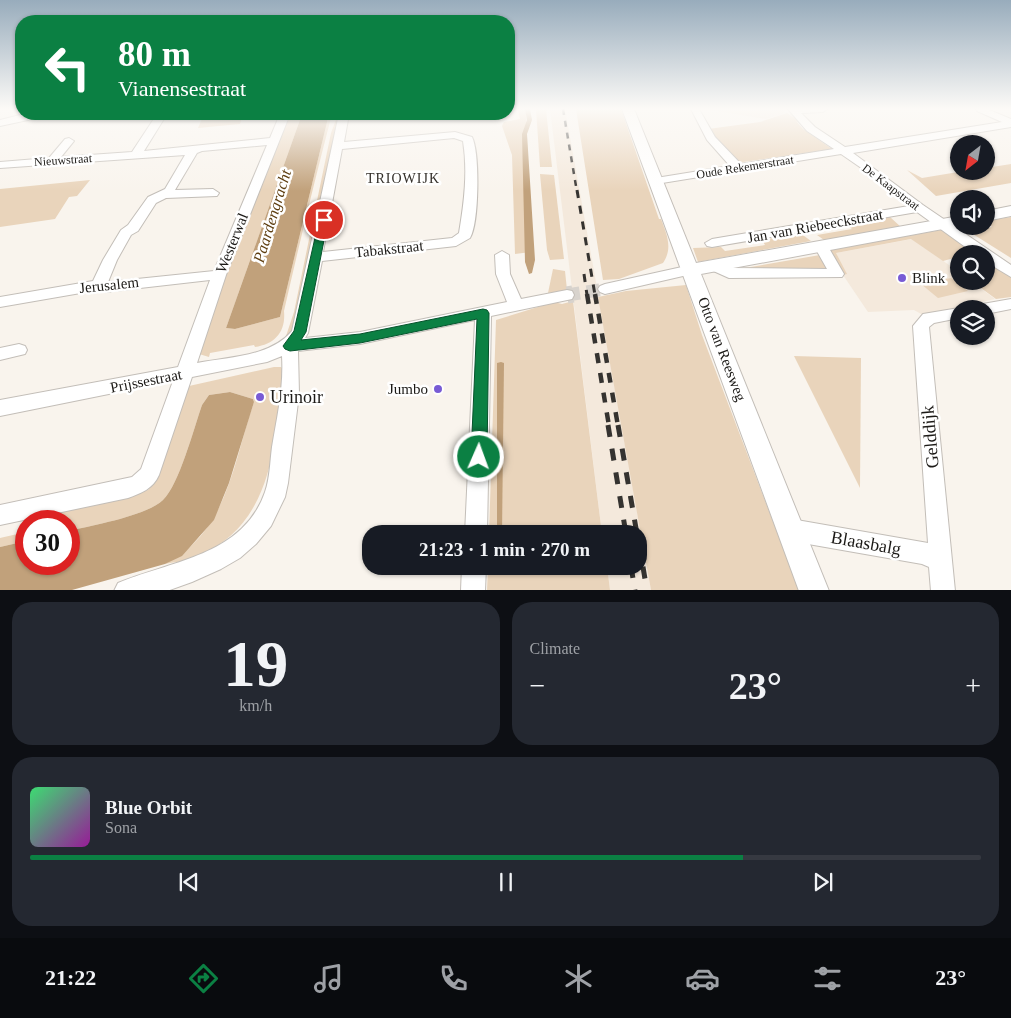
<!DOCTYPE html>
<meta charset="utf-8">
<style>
:root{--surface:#171b24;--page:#242831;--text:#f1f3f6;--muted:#9ea1a6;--line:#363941;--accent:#0b8043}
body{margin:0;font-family:"Times New Roman",serif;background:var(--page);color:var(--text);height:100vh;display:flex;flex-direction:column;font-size:19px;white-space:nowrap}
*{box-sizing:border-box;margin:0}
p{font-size:16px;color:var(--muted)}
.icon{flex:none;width:28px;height:28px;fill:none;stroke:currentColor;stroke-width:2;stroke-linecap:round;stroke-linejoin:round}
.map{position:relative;height:590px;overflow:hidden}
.drawer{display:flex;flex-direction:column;gap:12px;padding:12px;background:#0d0f14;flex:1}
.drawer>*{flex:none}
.banner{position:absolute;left:15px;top:15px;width:500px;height:105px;border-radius:20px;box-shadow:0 1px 4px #0004;background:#0b8043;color:#fff;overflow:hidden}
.needle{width:32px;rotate:211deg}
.fabs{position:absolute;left:950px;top:135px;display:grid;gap:10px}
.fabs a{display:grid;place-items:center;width:45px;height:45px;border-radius:50%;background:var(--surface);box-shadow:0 1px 4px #0004;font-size:25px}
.speed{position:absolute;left:15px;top:510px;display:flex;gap:10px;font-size:25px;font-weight:700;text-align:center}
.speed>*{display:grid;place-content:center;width:65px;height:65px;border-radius:50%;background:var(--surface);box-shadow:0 1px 4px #0004;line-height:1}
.speed .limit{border:8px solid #d22;background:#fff;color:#111}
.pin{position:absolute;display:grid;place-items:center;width:42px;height:42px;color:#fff;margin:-21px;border:2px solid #fff;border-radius:50%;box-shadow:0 1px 5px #0007}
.me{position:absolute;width:55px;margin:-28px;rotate:2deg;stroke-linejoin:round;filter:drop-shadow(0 0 4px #0008)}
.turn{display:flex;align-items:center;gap:18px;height:105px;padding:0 20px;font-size:22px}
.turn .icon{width:65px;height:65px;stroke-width:2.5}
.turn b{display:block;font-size:35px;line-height:42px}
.big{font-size:38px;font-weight:600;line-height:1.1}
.drawer .widget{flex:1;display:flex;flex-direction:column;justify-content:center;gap:8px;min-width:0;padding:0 18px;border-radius:20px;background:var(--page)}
.drawer .dial{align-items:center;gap:0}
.dial b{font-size:65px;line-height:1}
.song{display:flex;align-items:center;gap:15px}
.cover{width:60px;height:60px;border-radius:8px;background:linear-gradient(135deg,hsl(140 70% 55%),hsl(300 70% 35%))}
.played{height:5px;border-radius:2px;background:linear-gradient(90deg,var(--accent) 75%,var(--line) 75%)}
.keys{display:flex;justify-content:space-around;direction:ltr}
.heat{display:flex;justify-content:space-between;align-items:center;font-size:28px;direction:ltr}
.drawer .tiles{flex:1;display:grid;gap:12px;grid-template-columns:1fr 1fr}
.widget:last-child{grid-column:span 2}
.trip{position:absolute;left:362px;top:525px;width:285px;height:50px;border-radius:20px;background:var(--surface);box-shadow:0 1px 4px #0004;font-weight:600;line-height:50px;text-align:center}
.dock{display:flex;height:80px;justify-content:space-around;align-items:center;background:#090b0e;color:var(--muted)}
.dock .icon{width:35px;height:35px}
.dock .selected{color:var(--accent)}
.dock b{font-size:22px;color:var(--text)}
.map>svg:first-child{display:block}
.built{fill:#f4e9dc}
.green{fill:#e9d4bb}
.water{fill:#c1a17b}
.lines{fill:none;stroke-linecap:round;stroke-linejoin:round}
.minor-tunnel-far1{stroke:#d8d3cd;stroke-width:13;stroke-dasharray:13 7;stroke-linecap:butt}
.minor-tunnel{stroke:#d8d3cd;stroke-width:17;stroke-dasharray:17 8;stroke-linecap:butt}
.minor-casing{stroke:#c3beb8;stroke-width:2}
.tertiary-casing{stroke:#c3beb8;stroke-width:2}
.minor{fill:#fff;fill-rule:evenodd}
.tertiary{fill:#fff;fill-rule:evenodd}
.rail-far3{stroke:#353330;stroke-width:2.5;stroke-dasharray:6 6;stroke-linecap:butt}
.rail-far2{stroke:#353330;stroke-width:3;stroke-dasharray:8 8;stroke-linecap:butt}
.rail-far1{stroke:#353330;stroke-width:4.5;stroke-dasharray:10 10;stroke-linecap:butt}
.rail{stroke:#353330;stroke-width:5;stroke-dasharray:12 12;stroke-linecap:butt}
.route{fill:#0b8043;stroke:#07532c}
.poi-dot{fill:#785bd5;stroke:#fff;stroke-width:2}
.labels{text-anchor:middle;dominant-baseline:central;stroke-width:5;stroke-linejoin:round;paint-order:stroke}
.far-street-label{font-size:12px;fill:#1c1a17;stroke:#fff}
.far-neighbourhood-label{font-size:14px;letter-spacing:1px;fill:#322e29;stroke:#fff}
.street-label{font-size:15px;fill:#1c1a17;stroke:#fff}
.poi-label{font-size:15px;fill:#1c1a17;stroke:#fff;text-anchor:start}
.water-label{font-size:16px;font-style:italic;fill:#5e3e10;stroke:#fff}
.near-poi-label{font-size:18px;fill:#1c1a17;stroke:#fff;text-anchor:start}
.near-street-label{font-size:18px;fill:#1c1a17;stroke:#fff}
</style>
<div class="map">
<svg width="1011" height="591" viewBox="0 0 1011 591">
<rect width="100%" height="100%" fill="#f9f4ed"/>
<!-- built -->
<g class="built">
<polygon points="550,109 565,109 651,590 610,590 607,566 639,566 639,534 602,534"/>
<polygon points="705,109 782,109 785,113 766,119"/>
<polygon points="912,239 959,272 959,281 971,281 995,299 923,315 914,310 868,312 843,275 836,253"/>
</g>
<!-- green -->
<g class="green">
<polygon points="518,109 526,109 531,252 515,254 512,155 502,126 504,122 520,119"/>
<polygon points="536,109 546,109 552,167 540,167"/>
<path d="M576 109H621L659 219H661C667 235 673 248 663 263L619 279 603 280Z"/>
<polygon points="787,113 794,118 790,114 796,115 803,126 796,121 803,129 832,149 736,163 708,129 760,122"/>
<polygon points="204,114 243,114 240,124 198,128"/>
<path d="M290 114H302L226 328 235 329 280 317 329 114H332C315 179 299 245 284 311 286 332 275 344 255 347L254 345 210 353 209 357 199 354 220 290Z"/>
<polygon points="338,114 340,114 338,126 291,337 286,336 294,312 331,133"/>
<polygon points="1011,164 1011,183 936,196 907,170 922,178 964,171 986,171 986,168"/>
<polygon points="540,174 554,175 564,259 550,260 547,250"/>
<polygon points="90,180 77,196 69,197 55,219 0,227 0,189"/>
<polygon points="890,217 902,228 824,240 817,235 852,229 846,225"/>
<polygon points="1011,217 1011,258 968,231 992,227 986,221"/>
<polygon points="941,230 978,254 959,254 959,261 954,258 943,261 911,239 836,253 847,274 843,275 828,250"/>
<polygon points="800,233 811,241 698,262 693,248 721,247 725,251 765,245 762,240"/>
<polygon points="820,255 830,269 733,270"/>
<polygon points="986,266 997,266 1011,276 1011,297 996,299 974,283 986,281"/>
<polygon points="553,269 565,271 567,290 548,293"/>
<polygon points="951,278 968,291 938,298 921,284"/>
<polygon points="686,285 702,335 799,590 651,590 598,297 626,291"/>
<polygon points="573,301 602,534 489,534 496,320 554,302 562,304"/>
<polygon points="794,356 861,358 860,488"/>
<path d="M274 367H281L284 371C275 442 274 524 198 556 188 561 175 562 165 564 228 532 233 462 254 402L253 399 230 392 209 395 202 405C194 428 179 485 163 500 146 516 93 525 69 531V521H50L54 511 148 490 156 481 189 386Z"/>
<polygon points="26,532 26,541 0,547 0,538"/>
<polygon points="488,566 607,566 610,590 487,591"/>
</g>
<!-- water -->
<g class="water">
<polygon points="525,109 530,109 532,120 527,134 535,260 532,273 529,274 525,262 522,134 527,120"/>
<polygon points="302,114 329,114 280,317 235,329 226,328"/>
<polygon points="501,362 504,363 502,534 497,534 497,363"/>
<path d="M230 392 253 399 254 402 229 483 214 520 182 556 165 564 72 590H0V547L26 541V564H69V531C93 525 146 516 163 500 179 485 194 428 202 405L209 395Z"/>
</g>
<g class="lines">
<!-- minor-tunnel-far1 -->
<polyline class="minor-tunnel-far1" points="567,295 605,289"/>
<!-- minor-tunnel -->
<polyline class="minor-tunnel" points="567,295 573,294"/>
<defs>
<g id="minor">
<polygon points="691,109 699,109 715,137 741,164 834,149 807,131 788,109 827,109 823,112 801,113 815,127 845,147 1002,122 977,111 976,109 987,109 1011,119 1011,127 853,153 923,205 1011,265 1011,277 986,262 986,254 975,254 917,212 712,247 707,246 705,243 712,239 909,206 870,174 841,154 656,184 652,183 650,181 652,179 656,178 730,166 707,140"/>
<polygon points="24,114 35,114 28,120 0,126 0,120"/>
<polygon points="88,114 99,114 92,118 89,117"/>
<path d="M157 114H167L144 151 270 138 280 114H290L226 275 197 363C228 357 270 357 292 331L339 114H349L344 142 455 132 472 137C480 153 479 223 470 238L456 246 322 261 308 333 305 338 360 332 507 302 496 274 495 255 502 251 509 255 510 274 521 299 567 290 572 291 574 295 572 299 491 316 487 534H465L475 320 360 344 298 351 299 394 288 483 285 497 271 526 256 544 240 558 221 569 192 582 167 591H114L118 583C170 561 243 556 265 492 270 478 270 462 272 447 277 417 284 387 282 356L267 362 192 377 159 475C153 489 141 493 128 498L0 525V505L132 477 141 469 173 381 0 416V400L178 367 210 280 105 292 98 290 0 307V297L93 281 103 260 121 230 128 225 148 197 165 189 185 155 0 168V162L49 158 65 139 69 138 74 141 61 157 132 152ZM454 138 463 141C468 172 464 203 459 233L452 238 323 252 342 149ZM267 145 214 271 108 282 117 260 131 235 138 231 156 203 166 198 217 196 219 193 213 189 175 190 197 153 202 151Z"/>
<polygon points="821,242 826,243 844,274 842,277 729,278 709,269 707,266 709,263 714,262 731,268 827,269 814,246"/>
<polygon points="691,265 696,267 698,270 696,273 605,294 600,292 598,289 600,286 605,284"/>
<polygon points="1011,299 1011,309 986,314 986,309 974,309 977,305"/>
<polygon points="959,308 963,309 959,309 959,318 934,323 929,327 955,591 931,591 929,567 922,564 791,541 783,538 780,530 783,522 791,519 928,543 913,326 923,314"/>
<polygon points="19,344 25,346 27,350 25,354 0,360 0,348"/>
<polygon points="462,566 486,566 485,591 461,591"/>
</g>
<g id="tertiary">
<polygon points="622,109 634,109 696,263 959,216 959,226 701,274 829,591 799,591"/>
<polygon points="1011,206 1011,216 986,221 986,211"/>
</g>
</defs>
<!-- minor casing -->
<use href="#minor" class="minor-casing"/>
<!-- tertiary casing -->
<use href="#tertiary" class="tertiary-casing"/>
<!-- minor -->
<use href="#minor" class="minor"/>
<!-- tertiary -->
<use href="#tertiary" class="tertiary"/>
<!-- rail-far3 -->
<polyline class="rail-far3" points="563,109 577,192"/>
<!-- rail-far2 -->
<g class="rail-far2">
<polyline points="577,190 595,295"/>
<polyline points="584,274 587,295"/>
</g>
<!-- rail-far1 -->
<g class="rail-far1">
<polyline points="587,294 609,426"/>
<polyline points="595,294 618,426"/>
</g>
<!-- rail -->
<g class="rail">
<polyline points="608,425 626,534"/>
<polyline points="618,425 637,534"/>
<polyline points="639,543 647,591"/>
<polyline points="631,566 635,591"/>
</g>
</g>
<!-- sky -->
<linearGradient id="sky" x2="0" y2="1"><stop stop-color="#98acbc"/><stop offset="0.57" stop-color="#fcfaf7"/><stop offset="1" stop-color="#fcfaf7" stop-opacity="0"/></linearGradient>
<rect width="1011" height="191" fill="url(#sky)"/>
<!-- route -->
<polygon class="route" points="324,217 328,220 306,332 301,340 360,334 483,309 487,310 489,313 487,457 484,462 479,464 474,462 471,457 477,319 360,343 290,351 285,349 283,346 294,331 319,220"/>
<!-- markers -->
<g class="poi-dot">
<circle cx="902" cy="278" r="5"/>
<circle cx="438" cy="389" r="5"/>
<circle cx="260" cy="397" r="5"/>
</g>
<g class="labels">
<!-- far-street labels -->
<g class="far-street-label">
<text transform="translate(63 160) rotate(-4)">Nieuwstraat</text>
<text transform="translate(745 167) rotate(-9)">Oude Rekemerstraat</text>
<text transform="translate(891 187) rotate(37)">De Kaapstraat</text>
</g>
<!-- far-neighbourhood labels -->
<g class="far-neighbourhood-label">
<text x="403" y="178">TRIOWIJK</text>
</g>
<!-- street labels -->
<g class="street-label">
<text transform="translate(815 226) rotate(-10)">Jan van Riebeeckstraat</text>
<text transform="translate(232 243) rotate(-68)">Westerwal</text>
<text transform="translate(389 249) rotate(-6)">Tabakstraat</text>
<text transform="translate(109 285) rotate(-6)">Jerusalem</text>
<text transform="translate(722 349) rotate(69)">Otto van Reesweg</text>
<text transform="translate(146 381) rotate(-11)">Prijssestraat</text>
</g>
<!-- poi labels -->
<g class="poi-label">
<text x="912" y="278">Blink</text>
<text x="428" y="389" text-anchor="end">Jumbo</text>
</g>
<!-- water labels -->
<g class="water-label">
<text transform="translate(272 216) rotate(-73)">Paardengracht</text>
</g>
<!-- near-poi labels -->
<g class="near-poi-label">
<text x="270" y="397">Urinoir</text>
</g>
<!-- near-street labels -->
<g class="near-street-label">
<text transform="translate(930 437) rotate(-95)">Gelddijk</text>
<text transform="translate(866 543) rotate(10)">Blaasbalg</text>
</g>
</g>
</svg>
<div class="fabs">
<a><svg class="needle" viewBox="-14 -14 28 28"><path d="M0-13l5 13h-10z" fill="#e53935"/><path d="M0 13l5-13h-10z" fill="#9ea1a6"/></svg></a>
<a><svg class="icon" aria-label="sound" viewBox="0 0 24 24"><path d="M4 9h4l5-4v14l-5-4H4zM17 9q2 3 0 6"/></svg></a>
<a><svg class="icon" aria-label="search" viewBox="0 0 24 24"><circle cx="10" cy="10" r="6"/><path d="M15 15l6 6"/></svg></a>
<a><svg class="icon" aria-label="layers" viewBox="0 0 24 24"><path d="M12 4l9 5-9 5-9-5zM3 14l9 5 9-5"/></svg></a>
</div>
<div class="speed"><div class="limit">30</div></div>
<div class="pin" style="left:324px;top:220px;background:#d93025"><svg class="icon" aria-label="arrive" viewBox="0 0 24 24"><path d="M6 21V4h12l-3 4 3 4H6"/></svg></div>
<svg class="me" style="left:479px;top:457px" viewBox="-20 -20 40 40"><circle r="17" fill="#0b8043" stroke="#fff" stroke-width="3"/><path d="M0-11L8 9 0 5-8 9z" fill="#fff"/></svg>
<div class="trip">21:23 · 1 min · 270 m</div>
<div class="banner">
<div class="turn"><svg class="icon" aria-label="left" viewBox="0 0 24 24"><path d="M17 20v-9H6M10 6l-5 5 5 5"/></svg><div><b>80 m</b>Vianensestraat</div></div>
</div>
</div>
<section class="drawer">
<div class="tiles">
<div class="widget dial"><b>19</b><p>km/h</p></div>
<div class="widget"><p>Climate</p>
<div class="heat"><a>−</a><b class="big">23°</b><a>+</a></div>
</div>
<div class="widget">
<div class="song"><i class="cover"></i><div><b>Blue Orbit</b><p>Sona</p></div></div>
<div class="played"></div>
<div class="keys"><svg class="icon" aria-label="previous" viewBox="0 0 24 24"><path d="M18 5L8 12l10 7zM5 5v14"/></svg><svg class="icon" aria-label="pause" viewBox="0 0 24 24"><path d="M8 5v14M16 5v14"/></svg><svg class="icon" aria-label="next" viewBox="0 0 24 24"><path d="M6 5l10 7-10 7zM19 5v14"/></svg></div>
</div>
</div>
</section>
<nav class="dock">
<b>21:22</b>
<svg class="icon selected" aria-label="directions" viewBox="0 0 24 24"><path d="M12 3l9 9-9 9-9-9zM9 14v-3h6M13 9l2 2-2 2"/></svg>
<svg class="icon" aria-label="music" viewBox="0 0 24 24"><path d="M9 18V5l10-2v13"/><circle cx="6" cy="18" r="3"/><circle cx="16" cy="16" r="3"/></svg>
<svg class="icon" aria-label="phone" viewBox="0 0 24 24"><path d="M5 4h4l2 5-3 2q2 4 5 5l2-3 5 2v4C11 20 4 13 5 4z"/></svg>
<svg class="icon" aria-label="climate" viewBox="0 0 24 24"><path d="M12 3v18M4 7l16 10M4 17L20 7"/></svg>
<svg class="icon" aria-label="car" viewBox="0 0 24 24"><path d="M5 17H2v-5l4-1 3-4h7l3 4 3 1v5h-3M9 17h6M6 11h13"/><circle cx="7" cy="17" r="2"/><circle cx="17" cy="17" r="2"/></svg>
<svg class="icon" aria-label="filters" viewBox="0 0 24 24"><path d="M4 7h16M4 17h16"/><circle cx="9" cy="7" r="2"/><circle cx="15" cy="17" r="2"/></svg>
<b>23°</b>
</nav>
